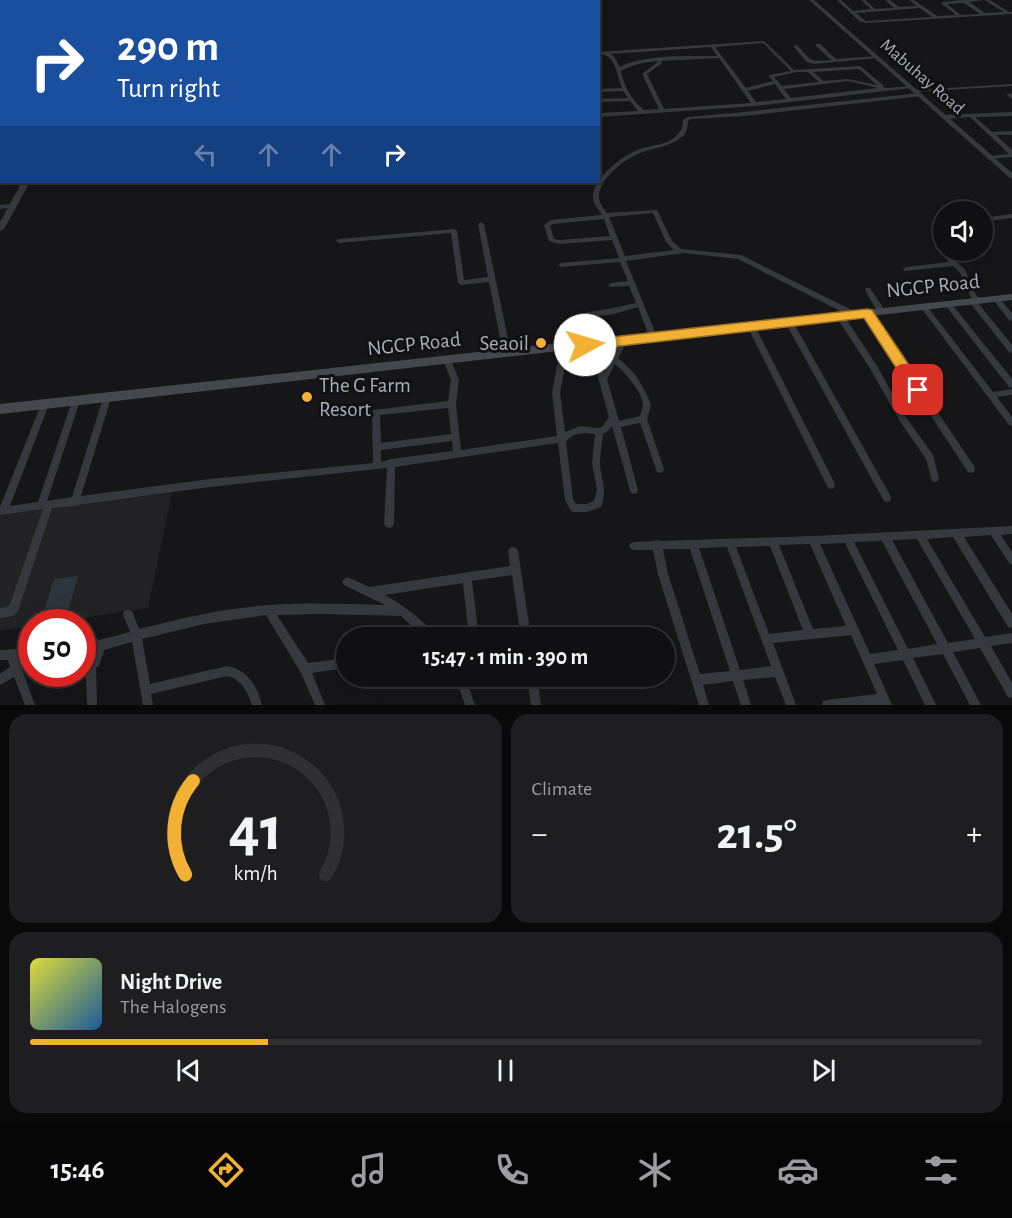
<!DOCTYPE html>
<meta charset="utf-8">
<style>
:root{--surface:#101012;--page:#1e1e20;--text:#f1f3f6;--muted:#9c9d9f;--line:#303032;--accent:#f2b134}
body{margin:0;font-family:"Alegreya Sans",sans-serif;background:var(--page);color:var(--text);height:100vh;display:flex;flex-direction:column;font-size:22px;white-space:nowrap}
*{box-sizing:border-box;margin:0}
p{font-size:20px;color:var(--muted)}
.icon{flex:none;width:33px;height:33px;fill:none;stroke:currentColor;stroke-width:2;stroke-linecap:round;stroke-linejoin:round}
.map{position:relative;height:705px;overflow:hidden}
.drawer{display:flex;flex-direction:column;gap:9px;padding:9px;background:#09090a;flex:1}
.drawer>*{flex:none}
.hud{position:absolute;left:0px;top:0px;width:600px;height:183px;box-shadow:0 6px 24px #0002,0 0 0 2px var(--line);background:#1a4fa0;color:#fff;overflow:hidden}
.buttons{position:absolute;left:933px;top:201px;display:grid;gap:12px}
.buttons a{display:grid;place-items:center;width:60px;height:60px;border-radius:50%;background:var(--surface);box-shadow:0 6px 24px #0002,0 0 0 2px var(--line);font-size:30px}
.speed{position:absolute;left:18px;top:609px;display:flex;gap:12px;font-size:30px;font-weight:700;text-align:center}
.speed>*{display:grid;place-content:center;width:78px;height:78px;border-radius:50%;background:var(--surface);box-shadow:0 6px 24px #0002,0 0 0 2px var(--line);line-height:1}
.speed .limit{border:9px solid #d22;background:#fff;color:#111}
.pin{position:absolute;display:grid;place-items:center;width:51px;height:51px;color:#fff;margin:-26px;border-radius:12px;box-shadow:0 3px 9px #0006}
.me{position:absolute;width:66px;margin:-33px;rotate:84deg;stroke-linejoin:round;filter:drop-shadow(0 0 4px #0008)}
.turn{display:flex;align-items:center;gap:21px;height:126px;padding:0 18px;font-size:27px}
.turn .icon{width:78px;height:78px;stroke-width:2.5}
.turn b{display:block;font-size:42px;line-height:51px}
.lanes{display:flex;align-items:center;height:57px;padding:0 18px;background:#0003;justify-content:center;gap:30px;direction:ltr}
.lanes .off{opacity:.35}
.big{font-size:45px;font-weight:600;line-height:1.1}
.drawer .widget{flex:1;display:flex;flex-direction:column;justify-content:center;gap:9px;min-width:0;padding:0 21px;border-radius:18px;background:var(--page)}
.drawer .dial{align-items:center;gap:0}
.dial svg{height:156px;overflow:visible;fill:none;stroke:var(--line);stroke-width:7;stroke-linecap:round;text-anchor:middle}
.dial text{fill:var(--text);stroke:none}
.song{display:flex;align-items:center;gap:18px}
.cover{width:72px;height:72px;border-radius:9px;background:linear-gradient(135deg,hsl(60 70% 55%),hsl(210 70% 35%))}
.played{height:6px;border-radius:3px;background:linear-gradient(90deg,var(--accent) 25%,var(--line) 25%)}
.keys{display:flex;justify-content:space-around;direction:ltr}
.heat{display:flex;justify-content:space-between;align-items:center;font-size:33px;direction:ltr}
.drawer .tiles{flex:1;display:grid;gap:9px;grid-template-columns:1fr 1fr}
.widget:last-child{grid-column:span 2}
.trip{position:absolute;left:336px;top:627px;width:339px;height:60px;border-radius:30px;background:var(--surface);box-shadow:0 6px 24px #0002,0 0 0 2px var(--line);font-weight:600;line-height:60px;text-align:center}
.tabs{display:flex;height:96px;justify-content:space-around;align-items:center;background:#060607;color:var(--muted)}
.tabs .icon{width:42px;height:42px}
.tabs .on{color:var(--accent)}
.tabs b{font-size:27px;color:var(--text)}
.map>svg:first-child{display:block}
.built{fill:#222225}
.water{fill:#2c353c}
.lines{fill:none;stroke-linecap:round;stroke-linejoin:round}
.minor{fill:#37383d;fill-rule:evenodd}
.tertiary{fill:#37383d;fill-rule:evenodd}
.secondary{fill:#45474d;fill-rule:evenodd}
.route{fill:#f2b134;stroke:#9d7322;stroke-width:1.5}
.poi-dot{fill:#f2b134;stroke:#111113;stroke-width:2}
.labels{text-anchor:middle;dominant-baseline:central;stroke-width:6;stroke-linejoin:round;paint-order:stroke}
.far-street-label{font-size:18px;fill:#a8adb8;stroke:#111113}
.street-label{font-size:21px;fill:#a8adb8;stroke:#111113}
.poi-label{font-size:21px;fill:#a8adb8;stroke:#111113;text-anchor:end}
</style>
<div class="map">
<svg width="1012" height="705" viewBox="0 0 1012 705">
<rect width="100%" height="100%" fill="#161618"/>
<!-- built -->
<polygon class="built" points="172,493 148,608 57,622 32,622 31,626 0,631 0,514"/>
<!-- water -->
<polygon class="water" points="78,576 66,618 41,621 54,579"/>
<g class="lines">
<!-- minor -->
<g class="minor">
<rect x="251" y="0" width="4" height="2"/>
<rect x="541" y="0" width="4" height="2"/>
<path d="M837 0H841L853 11 871 9 861 0H865L875 9 894 8 885 0H890L899 7 917 6 909 0H914L937 16 956 15 942 4V2L963 0H990L1009 12H1012V14L866 23 859 21ZM985 0 986 1 1004 12 985 13 969 2ZM964 3 980 14 961 15 947 4ZM920 8 932 17 866 21 863 19 856 13Z"/>
<rect x="0" y="31" width="2" height="2"/>
<path d="M764 41 794 70 860 66 883 85V87L887 88 911 86 913 87 911 88 755 106 598 117V113L638 111 630 101 598 102V99L628 98 623 91 598 92V89L622 88C617 76 616 53 598 54V52ZM763 43 791 71 769 75V76L773 81 746 88 715 47ZM711 47 717 56C690 56 643 54 620 67L613 55 610 54ZM719 58 751 103 664 109 647 74 662 63V62L660 61ZM659 61 642 74 659 109 644 110C632 100 624 87 621 71 633 64 646 62 659 61ZM859 69 877 85 848 79 824 81 813 72ZM797 72H808L819 82 782 86 774 77ZM848 81 878 88 791 98 784 89ZM775 84 786 99 756 102 748 91Z"/>
<path d="M816 44H820L836 59 877 56 879 57 877 58 814 64 807 62 793 46 797 45C812 61 808 62 831 60L816 46Z"/>
<polygon points="1012,84 1012,86 915,92 913,91 915,90"/>
<path d="M920 93 923 95 922 96 744 116 691 119 688 121C687 128 687 133 682 137 670 147 656 147 643 152 627 157 599 178 599 196 599 203 603 208 607 213L657 210 672 241 681 249 741 255 858 313 859 315 858 317H852L738 259 684 253 626 261 657 337 656 339H650L638 307 614 314 583 318 582 322 588 344 592 341 595 342 597 350 612 355 621 338H627L628 340 618 358 630 369 637 377 648 397 651 405 647 419 664 469 663 472 660 473 657 472 656 469 640 423 621 427 638 490 637 493 634 494 631 493 630 490 612 426 608 431 603 434C602 443 600 454 600 463 601 481 608 488 601 507L587 512H574L571 511 565 500 558 443 395 467 394 524 392 527 389 528 386 527 384 524 387 468 210 487 78 505 75 506 52 508 18 611 13 616 0 618V608L7 607 10 604 43 509 0 515V507L42 402 45 401 48 402 49 404 10 506 38 502 72 401 73 399H79L80 401 47 501 72 497 103 398 104 396H110L111 398 81 496 210 479 373 463 372 412 373 410 448 401 451 380 443 360 444 358H450L451 360 459 380 456 404 461 450 557 436 552 393 557 365 570 350 572 344 575 343 579 346 577 353 565 366 560 393 565 432 580 426 598 428 602 427 609 417 589 345 585 348 582 347 574 322 577 314 614 308 636 303 629 286 611 287 608 285 611 283 628 281 620 262 561 267 558 265 561 263 619 258 612 240 559 244 549 241 544 225 551 220 602 215C599 210 594 205 593 199 591 179 624 154 640 149 652 145 670 145 679 133 682 130 683 125 683 120L688 117 744 112ZM653 213 666 242 674 250 625 256 609 217ZM604 219 610 236 559 240 554 239 550 226 553 224ZM599 356 609 360 604 370ZM615 364C625 372 643 393 643 406 642 410 641 413 640 416L619 421 607 379ZM448 408 451 434 381 443 380 415ZM584 433 595 434 592 463 597 490 594 501 587 504H576L573 499 566 441 574 435ZM452 441 453 451 391 459 381 462V450Z"/>
<polygon points="1010,93 1012,94 1012,99 1007,95"/>
<polygon points="1012,112 1012,116 975,117 992,132 1012,131 1012,135 996,135 1012,150 1012,157 990,159 987,157 988,156 1009,154 970,117 945,119 942,117 945,115"/>
<polygon points="13,204 15,205 15,207 0,209 0,205"/>
<polygon points="1012,214 1012,218 982,222 982,218"/>
<polygon points="481,222 484,224 511,353 507,356 503,353 489,282 461,285 458,283 451,233 339,243 336,241 339,239 454,229 457,231 464,280 488,277 478,224"/>
<polygon points="944,242 944,247 942,247 944,250 945,250 965,270 976,295 982,301 978,303 1012,345 1012,353 1009,352 971,304 969,302 972,300 970,296 960,273 953,266 904,271 903,269 906,267 949,262 935,247"/>
<polygon points="866,288 870,288 886,312 885,314 879,314 865,290"/>
<polygon points="994,297 998,297 1012,313 1012,321 1009,320 994,301 993,299"/>
<polygon points="946,302 950,302 1012,379 1012,388 1009,387 946,306 944,304"/>
<polygon points="924,304 926,305 993,392 1012,389 1012,395 997,397 1012,417 1012,426 1009,425 922,309 920,307"/>
<polygon points="867,310 870,311 974,466 975,469 974,472 971,473 968,472 864,315 863,313"/>
<polygon points="840,313 843,314 877,366 905,416 933,455 939,478 938,481 935,482 932,481 926,459 899,420 871,370 837,318 836,316"/>
<polygon points="789,319 792,320 890,495 891,498 890,501 887,502 884,501 785,322"/>
<polygon points="751,323 755,326 834,482 835,485 834,488 831,489 828,488 747,326"/>
<path d="M1012 526V534L1001 535 1012 552V565L1009 563 991 535 964 537 1012 614V628L1008 627 953 537 927 539 985 637 1012 633V643L991 646 1012 683V698L1008 697 980 648 953 652 981 705H970L943 654 913 658 936 705H925L903 660 874 664 892 705H822L823 701 827 700 877 694 851 635 773 643 796 705H786L775 677 743 680 751 705H741L733 681 703 685 709 705H699L658 574 653 550H634L631 549 629 546 631 543C639 540 649 543 657 540L660 541 813 536ZM917 539 975 639 948 643 892 540ZM882 541 937 644 908 649 854 542ZM845 543 898 650 870 654 820 544ZM810 544 846 626 813 629 779 545ZM770 546 803 630 769 634 736 547ZM727 547 771 666 740 670 699 548ZM663 549H690L730 671 700 674 668 574Z"/>
<path d="M513 547 516 548 518 551 531 638H521L512 575 472 581 479 638H469L463 583 385 595C404 606 420 618 436 634L437 638H425L401 616 320 614 277 615 308 663 346 658V668L312 673 325 705H315L301 673 266 615 204 624 142 639 150 684 227 666C248 670 257 686 262 705H252C248 692 241 679 227 676L151 694 153 705H143L132 642 104 650V651L99 666 96 668 97 705H87L86 677C80 680 70 680 64 678L63 674H82V666L91 658 94 651 92 648 82 647V637L95 638 99 640 130 632 123 615 124 611 128 610 132 611 139 629C182 618 225 608 270 605 308 602 346 604 385 605L344 585 342 582 344 579 347 577 370 587 510 566 508 551 510 548Z"/>
<polygon points="32,648 32,658 18,659 35,705 25,705 14,677 0,685 0,674 10,667 8,660 0,660 0,650"/>
<polygon points="455,676 465,676 475,705 465,705"/>
<polygon points="527,676 537,676 541,705 531,705"/>
</g>
<!-- tertiary -->
<g class="tertiary">
<polygon points="559,0 585,0 583,2 548,2"/>
<polygon points="809,0 814,0 1012,173 1012,179 1010,178"/>
<polygon points="22,182 30,182 4,229 0,231 0,222"/>
</g>
<!-- secondary -->
<polygon class="secondary" points="1012,294 1012,300 0,414 0,404"/>
</g>
<!-- route -->
<polygon class="route" points="867,309 872,310 923,386 925,390 923,394 913,394 864,318 585,350 579,345 585,340"/>
<!-- markers -->
<g class="poi-dot">
<circle cx="541" cy="343" r="6"/>
<circle cx="307" cy="397" r="6"/>
</g>
<g class="labels">
<!-- far-street labels -->
<g class="far-street-label">
<text transform="translate(922 77) rotate(41)">Mabuhay Road</text>
</g>
<!-- street labels -->
<g class="street-label">
<text transform="translate(933 286) rotate(-6)">NGCP Road</text>
<text transform="translate(414 344) rotate(-6)">NGCP Road</text>
</g>
<!-- poi labels -->
<g class="poi-label">
<text x="529" y="343">Seaoil</text>
<text x="319" y="385" text-anchor="start">The G Farm<tspan x="319" dy="24">Resort</tspan></text>
</g>
</g>
</svg>
<div class="buttons">
<a><svg class="icon" aria-label="sound" viewBox="0 0 24 24"><path d="M4 9h4l5-4v14l-5-4H4zM17 9q2 3 0 6"/></svg></a>
</div>
<div class="speed"><div class="limit">50</div></div>
<div class="pin" style="left:918px;top:390px;background:#d93025"><svg class="icon" aria-label="arrive" viewBox="0 0 24 24"><path d="M6 21V4h12l-3 4 3 4H6"/></svg></div>
<svg class="me" style="left:585px;top:345px" viewBox="-20 -20 40 40"><circle r="19" fill="#fff"/><path d="M0-13L10 11 0 6-10 11z" fill="#f2b134"/></svg>
<div class="trip">15:47 · 1 min · 390 m</div>
<div class="hud">
<div class="turn"><svg class="icon" aria-label="right" viewBox="0 0 24 24"><path d="M7 20v-9h11M14 6l5 5-5 5"/></svg><div><b>290 m</b>Turn right</div></div>
<div class="lanes"><svg class="icon off" aria-label="left" viewBox="0 0 24 24"><path d="M17 20v-9H6M10 6l-5 5 5 5"/></svg><svg class="icon off" aria-label="ahead" viewBox="0 0 24 24"><path d="M12 20V5M6 11l6-6 6 6"/></svg><svg class="icon off" aria-label="ahead" viewBox="0 0 24 24"><path d="M12 20V5M6 11l6-6 6 6"/></svg><svg class="icon" aria-label="right" viewBox="0 0 24 24"><path d="M7 20v-9h11M14 6l5 5-5 5"/></svg></div>
</div>
</div>
<section class="drawer">
<div class="tiles">
<div class="widget dial"><svg viewBox="0 0 100 80">
<path d="M14 69A42 42 0 1 1 86 69"/>
<path d="M14 69A42 42 0 0 1 18 21" stroke="#f2b134"/>
<text x="50" y="56" font-size="32" font-weight="700">41</text>
<text x="50" y="72" font-size="11">km/h</text>
</svg></div>
<div class="widget"><p>Climate</p>
<div class="heat"><a>−</a><b class="big">21.5°</b><a>+</a></div>
</div>
<div class="widget">
<div class="song"><i class="cover"></i><div><b>Night Drive</b><p>The Halogens</p></div></div>
<div class="played"></div>
<div class="keys"><svg class="icon" aria-label="previous" viewBox="0 0 24 24"><path d="M18 5L8 12l10 7zM5 5v14"/></svg><svg class="icon" aria-label="pause" viewBox="0 0 24 24"><path d="M8 5v14M16 5v14"/></svg><svg class="icon" aria-label="next" viewBox="0 0 24 24"><path d="M6 5l10 7-10 7zM19 5v14"/></svg></div>
</div>
</div>
</section>
<nav class="tabs">
<b>15:46</b>
<svg class="icon on" aria-label="directions" viewBox="0 0 24 24"><path d="M12 3l9 9-9 9-9-9zM9 14v-3h6M13 9l2 2-2 2"/></svg>
<svg class="icon" aria-label="music" viewBox="0 0 24 24"><path d="M9 18V5l10-2v13"/><circle cx="6" cy="18" r="3"/><circle cx="16" cy="16" r="3"/></svg>
<svg class="icon" aria-label="phone" viewBox="0 0 24 24"><path d="M5 4h4l2 5-3 2q2 4 5 5l2-3 5 2v4C11 20 4 13 5 4z"/></svg>
<svg class="icon" aria-label="climate" viewBox="0 0 24 24"><path d="M12 3v18M4 7l16 10M4 17L20 7"/></svg>
<svg class="icon" aria-label="car" viewBox="0 0 24 24"><path d="M5 17H2v-5l4-1 3-4h7l3 4 3 1v5h-3M9 17h6M6 11h13"/><circle cx="7" cy="17" r="2"/><circle cx="17" cy="17" r="2"/></svg>
<svg class="icon" aria-label="filters" viewBox="0 0 24 24"><path d="M4 7h16M4 17h16"/><circle cx="9" cy="7" r="2"/><circle cx="15" cy="17" r="2"/></svg>
</nav>
